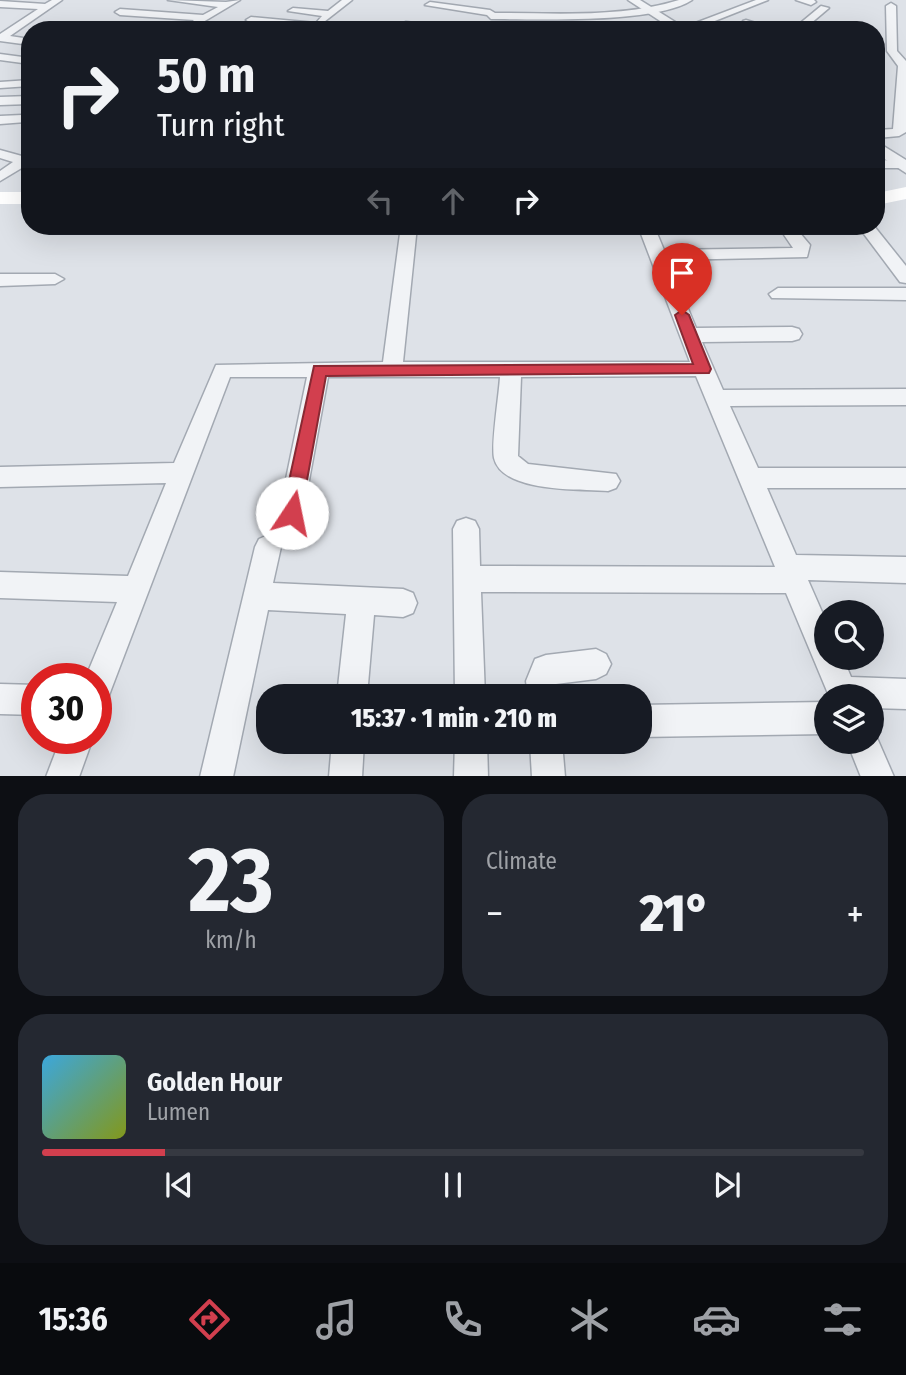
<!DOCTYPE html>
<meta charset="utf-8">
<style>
:root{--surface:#171b24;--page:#242831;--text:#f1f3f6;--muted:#9ea1a6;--line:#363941;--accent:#d23f4e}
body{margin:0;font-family:"Fira Sans Condensed",sans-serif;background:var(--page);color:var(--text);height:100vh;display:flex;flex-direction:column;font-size:26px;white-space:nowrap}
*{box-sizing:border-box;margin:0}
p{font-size:23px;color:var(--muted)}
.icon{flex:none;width:38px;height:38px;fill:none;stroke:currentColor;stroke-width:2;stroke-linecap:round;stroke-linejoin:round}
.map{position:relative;height:776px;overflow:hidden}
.drawer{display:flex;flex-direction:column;gap:18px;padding:18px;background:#0d0f14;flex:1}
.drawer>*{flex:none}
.banner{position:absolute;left:21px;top:21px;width:864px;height:214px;border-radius:28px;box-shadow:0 7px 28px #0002;background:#171b24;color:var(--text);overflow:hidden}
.fabs{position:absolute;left:814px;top:600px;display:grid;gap:14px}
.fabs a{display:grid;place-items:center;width:70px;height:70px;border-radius:50%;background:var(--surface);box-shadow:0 7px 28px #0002;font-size:35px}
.speed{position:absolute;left:21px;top:663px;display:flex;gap:14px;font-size:35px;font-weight:700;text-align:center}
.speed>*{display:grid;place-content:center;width:91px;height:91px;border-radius:50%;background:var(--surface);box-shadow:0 7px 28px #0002;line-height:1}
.speed .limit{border:10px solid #d22;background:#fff;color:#111}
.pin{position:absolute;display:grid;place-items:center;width:60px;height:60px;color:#fff;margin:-72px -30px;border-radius:50% 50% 50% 0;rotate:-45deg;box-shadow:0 0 7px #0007}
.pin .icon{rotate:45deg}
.me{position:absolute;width:77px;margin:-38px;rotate:11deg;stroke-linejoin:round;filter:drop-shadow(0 0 5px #0008)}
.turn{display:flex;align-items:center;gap:24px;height:147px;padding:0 21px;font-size:32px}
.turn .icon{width:91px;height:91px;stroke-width:2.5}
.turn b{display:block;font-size:49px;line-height:60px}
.lanes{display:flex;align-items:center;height:66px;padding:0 21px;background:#0003;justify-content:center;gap:35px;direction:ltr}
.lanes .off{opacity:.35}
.big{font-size:52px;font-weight:800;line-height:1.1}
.drawer .card{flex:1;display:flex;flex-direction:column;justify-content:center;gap:10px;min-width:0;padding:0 24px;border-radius:28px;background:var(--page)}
.drawer .dial{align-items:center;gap:0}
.dial b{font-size:91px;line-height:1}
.song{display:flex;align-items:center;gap:21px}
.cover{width:84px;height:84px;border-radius:10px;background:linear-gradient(135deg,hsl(200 70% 55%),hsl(70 70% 35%))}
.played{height:7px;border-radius:4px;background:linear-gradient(90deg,var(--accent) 15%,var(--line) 15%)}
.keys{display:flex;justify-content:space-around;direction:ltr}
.heat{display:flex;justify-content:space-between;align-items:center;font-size:38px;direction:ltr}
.drawer .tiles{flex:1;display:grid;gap:18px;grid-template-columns:1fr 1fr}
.card:last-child{grid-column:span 2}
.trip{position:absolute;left:256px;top:684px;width:396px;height:70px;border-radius:28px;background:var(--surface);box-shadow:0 7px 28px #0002;font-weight:800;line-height:70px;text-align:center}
.tab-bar{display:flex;height:112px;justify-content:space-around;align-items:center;background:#090b0e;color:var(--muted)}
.tab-bar .icon{width:49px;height:49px}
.tab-bar .active{color:var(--accent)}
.tab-bar b{font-size:32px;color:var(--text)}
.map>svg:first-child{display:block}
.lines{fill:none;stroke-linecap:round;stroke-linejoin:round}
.minor-casing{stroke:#a3a9b2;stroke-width:3}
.tertiary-casing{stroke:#a3a9b2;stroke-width:3}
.minor{fill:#f1f3f6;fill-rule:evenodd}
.tertiary{fill:#f1f3f6;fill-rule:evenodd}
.secondary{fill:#fff;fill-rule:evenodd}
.route{fill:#d23f4e;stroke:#882933;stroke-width:2}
</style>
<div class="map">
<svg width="906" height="777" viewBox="0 0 906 777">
<rect width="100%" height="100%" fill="#dee2e8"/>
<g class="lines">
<defs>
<g id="minor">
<polygon points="52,0 62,0 10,36 30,39 30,45 0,41 0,34 38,9 0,7 0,1 45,4"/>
<polygon points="168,0 226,2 240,0 193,28 188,25 194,20 120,15 115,12 120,9 203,15 218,7"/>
<polygon points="342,0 352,0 315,29 251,23 246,20 251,17 316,23 322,16 288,11 293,8 328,11"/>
<path d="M679 0H692C656 24 538 19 491 19L487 15 425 5 430 2 490 10 495 13C555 13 621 18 679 0Z"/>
<polygon points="756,0 768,0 692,30 677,30"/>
<polygon points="796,0 814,0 816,2 811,5"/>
<polygon points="891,3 896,6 897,51 906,61 906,132 899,136 877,138 877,130 893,129 898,66 887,51 886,6"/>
<polygon points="821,6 829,8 803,30 792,30"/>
<polygon points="746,20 772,28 773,30 757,30 743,25 743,21"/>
<polygon points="406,22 453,27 458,30 403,27 403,23"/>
<polygon points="94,25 112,28 113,30 90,30 91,26"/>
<polygon points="0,54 30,58 30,64 0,60"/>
<polygon points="30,80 30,86 0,88 0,82"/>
<polygon points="30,96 30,104 0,105 0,97"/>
<polygon points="22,115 26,116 26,122 0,124 0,116"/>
<polygon points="0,150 29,158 30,163 0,181 0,171 13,162 0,158"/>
<polygon points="877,160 905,161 906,165 900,168 877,168"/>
<path d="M401 226H417L403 362H690L638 226H654L664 250 793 248 778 226H794L810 245 807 257 668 260 696 328 792 327 799 329 802 334 799 339 792 341 702 342 723 390 906 389V405L730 406 758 468H906V488H767L796 555 906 557V583L808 580 826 621V658H843L851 677 906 679V709L872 708V696H829L786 593 481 592 485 696H455L453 529 457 521 466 518 475 521 479 529 480 566 775 567 696 376 521 377 518 456 528 464 616 474 620 481 616 488 608 491C580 489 502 493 494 458 491 444 499 395 500 377H328L303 513 300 521 291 524 282 521 279 513 307 377H230L111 690 107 701 96 705V679H85L117 602 0 598V572L128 576 166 483 0 487V467L174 463 216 365 383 362Z"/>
<polygon points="858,226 874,226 906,266 906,283 900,282"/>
<polygon points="0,274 55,274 64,279 55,284 0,286"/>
<polygon points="778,288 906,288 906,300 772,298 769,294"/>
<polygon points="268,535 277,539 281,547 273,583 403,589 413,593 417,603 413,613 403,617 374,615 367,696 337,696 346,614 268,610 233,777 200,777 255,547 259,539"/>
<polygon points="596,649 606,654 611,664 606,674 596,679 556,684 558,696 528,696 526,681 535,659 546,655"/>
<polygon points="0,684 37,685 37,715 0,714"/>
<polygon points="826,702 826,734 639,737 639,705"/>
<polygon points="872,730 874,731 894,777 861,777 847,742 872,742"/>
<polygon points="61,738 93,738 79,777 46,777"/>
<polygon points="332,742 364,742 362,777 329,777"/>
<polygon points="455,742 487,742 488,777 454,777"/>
<polygon points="530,742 562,742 565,777 532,777"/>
</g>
<g id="tertiary">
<polygon points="628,0 640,0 688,30 674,30"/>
<polygon points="877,142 906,160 906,173 877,154"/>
</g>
</defs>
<!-- minor casing -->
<use href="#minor" class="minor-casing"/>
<!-- tertiary casing -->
<use href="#tertiary" class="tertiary-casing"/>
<!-- minor -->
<use href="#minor" class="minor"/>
<!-- tertiary -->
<use href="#tertiary" class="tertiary"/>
<!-- secondary -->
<g class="secondary">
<polygon points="906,187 906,199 877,205 877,193"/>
<rect x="0" y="192" width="30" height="12"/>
</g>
</g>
<!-- route -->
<polygon class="route" points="682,310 689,315 711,369 709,373 326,376 301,513 298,519 292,522 285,519 282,513 314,366 693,364 675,315"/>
</svg>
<div class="fabs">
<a><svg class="icon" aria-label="search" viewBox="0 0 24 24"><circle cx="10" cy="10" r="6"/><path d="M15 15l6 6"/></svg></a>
<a><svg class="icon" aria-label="layers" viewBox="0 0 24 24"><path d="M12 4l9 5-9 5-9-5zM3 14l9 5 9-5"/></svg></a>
</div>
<div class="speed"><div class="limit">30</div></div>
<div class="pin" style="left:682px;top:315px;background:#d93025"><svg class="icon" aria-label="arrive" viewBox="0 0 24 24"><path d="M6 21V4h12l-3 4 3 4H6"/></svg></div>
<svg class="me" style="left:292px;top:513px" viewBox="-20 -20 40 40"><circle r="19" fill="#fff"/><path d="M0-13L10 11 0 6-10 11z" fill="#d23f4e"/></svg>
<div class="trip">15:37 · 1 min · 210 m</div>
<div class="banner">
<div class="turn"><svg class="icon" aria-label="right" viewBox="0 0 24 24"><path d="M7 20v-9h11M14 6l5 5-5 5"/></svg><div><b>50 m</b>Turn right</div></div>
<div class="lanes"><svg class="icon off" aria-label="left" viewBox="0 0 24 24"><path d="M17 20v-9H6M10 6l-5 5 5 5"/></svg><svg class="icon off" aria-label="ahead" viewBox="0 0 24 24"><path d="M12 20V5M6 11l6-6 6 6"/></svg><svg class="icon" aria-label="right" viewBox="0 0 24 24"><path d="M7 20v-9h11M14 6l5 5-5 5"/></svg></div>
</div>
</div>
<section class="drawer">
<div class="tiles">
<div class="card dial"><b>23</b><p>km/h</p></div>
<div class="card"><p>Climate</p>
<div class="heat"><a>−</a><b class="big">21°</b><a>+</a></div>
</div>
<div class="card">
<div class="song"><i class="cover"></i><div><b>Golden Hour</b><p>Lumen</p></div></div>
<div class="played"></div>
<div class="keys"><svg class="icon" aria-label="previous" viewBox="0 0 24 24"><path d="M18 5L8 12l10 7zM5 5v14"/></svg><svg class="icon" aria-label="pause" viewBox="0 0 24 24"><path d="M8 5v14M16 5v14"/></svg><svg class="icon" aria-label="next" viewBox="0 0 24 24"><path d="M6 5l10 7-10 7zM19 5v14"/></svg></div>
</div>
</div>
</section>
<nav class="tab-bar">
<b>15:36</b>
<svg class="icon active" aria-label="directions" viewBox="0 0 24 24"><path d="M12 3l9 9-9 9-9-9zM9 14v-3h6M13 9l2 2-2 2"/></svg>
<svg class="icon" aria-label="music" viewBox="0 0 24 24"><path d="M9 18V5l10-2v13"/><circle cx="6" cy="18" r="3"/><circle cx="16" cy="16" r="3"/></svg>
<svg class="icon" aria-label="phone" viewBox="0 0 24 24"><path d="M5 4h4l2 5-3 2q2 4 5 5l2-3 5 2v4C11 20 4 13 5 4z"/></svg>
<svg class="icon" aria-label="climate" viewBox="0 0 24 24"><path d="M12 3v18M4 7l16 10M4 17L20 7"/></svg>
<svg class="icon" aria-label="car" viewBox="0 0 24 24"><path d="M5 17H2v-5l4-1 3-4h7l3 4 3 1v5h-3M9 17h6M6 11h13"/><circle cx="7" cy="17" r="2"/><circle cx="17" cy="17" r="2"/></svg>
<svg class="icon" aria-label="filters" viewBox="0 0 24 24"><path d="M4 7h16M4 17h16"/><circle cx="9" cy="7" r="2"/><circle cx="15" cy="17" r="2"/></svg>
</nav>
